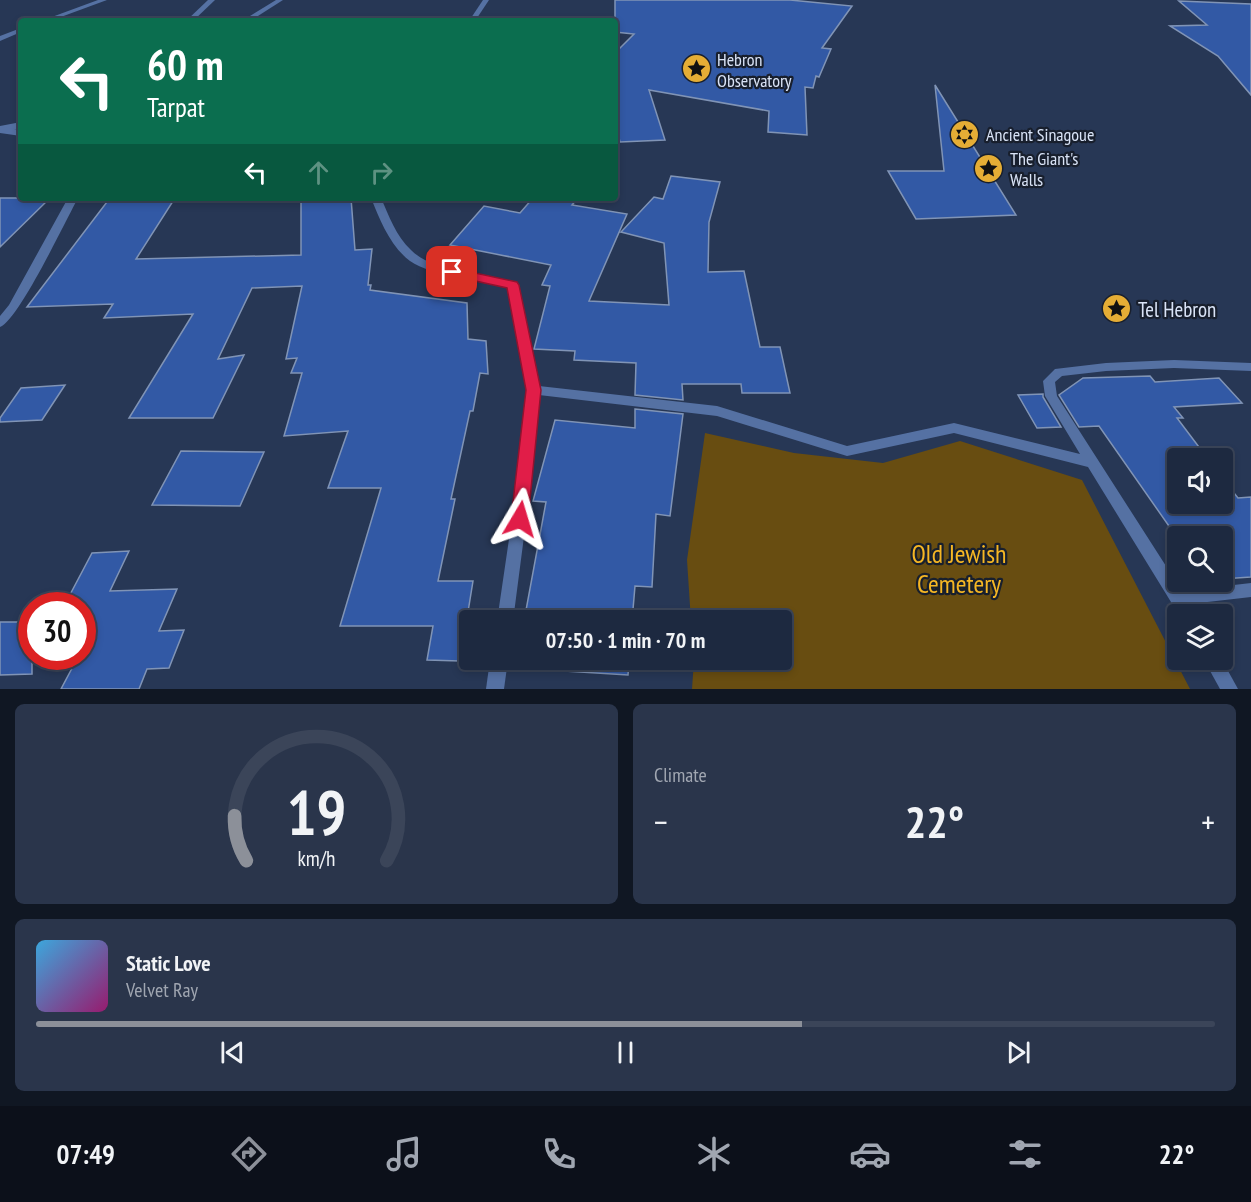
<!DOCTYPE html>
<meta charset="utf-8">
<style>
:root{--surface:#1d2940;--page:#2a354b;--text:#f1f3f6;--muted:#a0a6b1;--line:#3b4559;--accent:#8c9099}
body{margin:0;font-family:"PT Sans Narrow",sans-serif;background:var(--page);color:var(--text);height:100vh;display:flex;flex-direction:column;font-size:22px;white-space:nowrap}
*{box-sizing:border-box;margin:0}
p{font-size:20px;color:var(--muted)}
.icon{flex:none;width:33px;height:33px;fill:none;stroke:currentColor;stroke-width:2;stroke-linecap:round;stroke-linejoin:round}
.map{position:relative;height:689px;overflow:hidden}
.panel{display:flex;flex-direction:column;gap:15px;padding:15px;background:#101723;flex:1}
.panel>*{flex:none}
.hud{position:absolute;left:18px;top:18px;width:600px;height:183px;border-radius:6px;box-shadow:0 3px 9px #0003,0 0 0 2px var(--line);background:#0b6e4f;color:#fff;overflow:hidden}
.controls{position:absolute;left:1167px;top:448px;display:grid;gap:12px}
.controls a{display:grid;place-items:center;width:66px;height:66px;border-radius:6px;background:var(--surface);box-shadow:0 3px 9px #0003,0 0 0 2px var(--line);font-size:30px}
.speed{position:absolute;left:18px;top:592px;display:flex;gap:12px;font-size:30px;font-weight:700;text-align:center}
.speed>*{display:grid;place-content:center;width:78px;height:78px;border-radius:50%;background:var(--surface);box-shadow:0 3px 9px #0003,0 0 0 2px var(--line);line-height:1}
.speed .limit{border:9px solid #d22;background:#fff;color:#111}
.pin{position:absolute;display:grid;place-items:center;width:51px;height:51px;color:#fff;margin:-26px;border-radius:12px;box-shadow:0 3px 9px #0006}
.me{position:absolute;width:66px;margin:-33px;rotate:7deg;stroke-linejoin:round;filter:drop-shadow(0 0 4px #0008)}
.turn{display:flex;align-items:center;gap:21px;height:126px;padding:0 30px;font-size:27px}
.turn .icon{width:78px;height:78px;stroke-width:2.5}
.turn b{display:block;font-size:42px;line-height:51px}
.lanes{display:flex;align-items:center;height:57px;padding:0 30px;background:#0003;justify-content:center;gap:30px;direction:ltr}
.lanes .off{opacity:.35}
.big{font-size:45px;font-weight:700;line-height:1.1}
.panel .tile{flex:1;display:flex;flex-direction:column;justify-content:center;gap:9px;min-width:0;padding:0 21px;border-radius:9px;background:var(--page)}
.panel .dial{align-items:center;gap:0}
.dial svg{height:156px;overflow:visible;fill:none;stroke:var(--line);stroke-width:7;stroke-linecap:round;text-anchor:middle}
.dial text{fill:var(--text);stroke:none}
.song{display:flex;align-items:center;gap:18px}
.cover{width:72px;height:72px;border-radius:9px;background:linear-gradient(135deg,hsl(200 70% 55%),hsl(320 70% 35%))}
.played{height:6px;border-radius:3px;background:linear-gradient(90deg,var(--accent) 65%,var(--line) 65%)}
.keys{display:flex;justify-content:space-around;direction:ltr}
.heat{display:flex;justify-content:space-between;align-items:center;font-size:33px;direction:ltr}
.panel .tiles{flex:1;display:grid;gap:15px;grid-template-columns:1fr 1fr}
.tile:last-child{grid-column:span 2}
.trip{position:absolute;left:459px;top:610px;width:333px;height:60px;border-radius:6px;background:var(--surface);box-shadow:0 3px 9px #0003,0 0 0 2px var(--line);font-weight:700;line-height:60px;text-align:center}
.tabs{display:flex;height:96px;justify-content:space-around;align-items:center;background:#0c101a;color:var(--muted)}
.tabs .icon{width:42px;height:42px}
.tabs .selected{color:var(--accent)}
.tabs b{font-size:27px;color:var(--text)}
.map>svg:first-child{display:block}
.green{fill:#684d11}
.building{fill:#3259a5;stroke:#8094b6;stroke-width:1.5}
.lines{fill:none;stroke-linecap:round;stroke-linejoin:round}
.pedestrian{fill:#5571a3;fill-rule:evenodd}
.minor{fill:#5571a3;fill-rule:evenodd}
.tertiary{fill:#5571a3;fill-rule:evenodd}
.route{fill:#e11d48;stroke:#92132f;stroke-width:1.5}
.labels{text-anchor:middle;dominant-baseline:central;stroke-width:4.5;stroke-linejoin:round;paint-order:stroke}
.far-poi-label{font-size:18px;fill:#dae4f7;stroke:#181f2d;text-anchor:start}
.poi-label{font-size:21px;fill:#dae4f7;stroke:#181f2d;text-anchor:start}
.near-park-label{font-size:26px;fill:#f5b624;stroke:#181f2d}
</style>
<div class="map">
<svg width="1251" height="689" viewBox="0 0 1251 689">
<rect width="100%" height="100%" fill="#273755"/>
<!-- green -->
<polygon class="green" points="705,433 794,453 883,463 960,441 1082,480 1190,689 692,689 694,660 782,660 782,621 691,621 687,560"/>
<!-- building -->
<g class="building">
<polygon points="615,0 790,0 852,6 822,48 831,49 819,77 816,76 813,88 805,87 807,135 768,132 769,111 649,90 665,140 620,142 615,122 615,53 634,34 615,32"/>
<polygon points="1179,1 1251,4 1251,95 1218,56 1170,26 1207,25"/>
<polygon points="935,85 1016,215 916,219 888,171 944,171"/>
<polygon points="671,176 720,182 709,222 708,272 744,271 760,347 780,347 790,393 742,393 741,384 682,384 683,400 635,395 636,363 574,360 575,351 534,349 550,286 542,285 551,265 450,245 484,206 520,213 533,198 578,198 572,205 627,214 589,301 669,305 664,243 621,232 654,197 663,199"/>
<polygon points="0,198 50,198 0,247"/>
<polygon points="110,198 175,198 136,259 301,255 301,198 351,198 355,250 372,249 368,285 371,285 370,290 467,303 468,339 486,341 488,374 480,373 473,411 470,411 451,499 455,499 438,581 473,581 460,661 427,660 433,626 340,626 381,488 328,488 348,431 284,436 302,373 291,373 297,358 286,359 302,286 252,288 218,359 244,355 213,418 129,418 193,314 104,318 113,304 27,307"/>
<polygon points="1150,376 1155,382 1219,378 1242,403 1174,407 1183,418 1177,418 1208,459 1178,459 1178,504 1222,504 1222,478 1238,498 1251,497 1251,577 1222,579 1222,537 1178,539 1099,426 1079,427 1059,395 1083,378"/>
<polygon points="65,385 42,420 0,422 0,418 21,388"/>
<polygon points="1043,394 1043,397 1061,427 1037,428 1018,395"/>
<polygon points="635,409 683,414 670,516 656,514 652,587 635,586 632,621 524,621 546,502 533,501 555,420 635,428"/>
<polygon points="181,451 264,452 240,506 152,505"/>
<polygon points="129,551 110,591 177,589 159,631 184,630 169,668 147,669 139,689 61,689 78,657 82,657 82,606 64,606 92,553"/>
<polygon points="0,622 32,622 32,674 0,675"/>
<polygon points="517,660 629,660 628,675 516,668"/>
</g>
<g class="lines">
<!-- pedestrian -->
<polygon class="pedestrian" points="483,0 489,0 475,21 469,21"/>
<!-- minor -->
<g class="minor">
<polygon points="98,0 107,0 50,21 41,21"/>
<polygon points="208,0 215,0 193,21 186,21"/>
<polygon points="21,28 21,32 0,41 0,36"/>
<polygon points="21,122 21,128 0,132 0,126"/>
<path d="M371 198H381C389 216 396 236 411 250 434 273 486 275 517 283L539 386 717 406 847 446 954 423 1080 454 1045 396 1043 381 1055 369 1106 363 1174 360 1251 363V371L1174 368 1106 371 1062 376 1055 382 1057 396 1182 591 1251 583V597L1190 604 1196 615H1179L1088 467 954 433 847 456 717 416 539 395 529 498 513 621H497L515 498 527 390 508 287C481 282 432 276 410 261 390 246 380 220 371 198Z"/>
<polygon points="490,660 508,660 504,689 486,689"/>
<polygon points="1204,660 1222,660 1238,689 1220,689"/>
</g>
<!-- tertiary -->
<g class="tertiary">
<polygon points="276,0 283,0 250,21 242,21"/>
<polygon points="0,127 21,130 21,136 0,133"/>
<path d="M68 198H78C66 220 18 321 0 327V316L9 305Z"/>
</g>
</g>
<!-- route -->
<polygon class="route" points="452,268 517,282 519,285 541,390 528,519 526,523 520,525 514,523 511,519 526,390 507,288 448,275 446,272"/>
<!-- icons -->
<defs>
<symbol id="sight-disc" viewBox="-11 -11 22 22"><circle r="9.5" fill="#e5ad35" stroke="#181f2d"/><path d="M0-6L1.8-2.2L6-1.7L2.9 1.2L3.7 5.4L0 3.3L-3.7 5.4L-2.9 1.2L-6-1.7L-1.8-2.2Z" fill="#111"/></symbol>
<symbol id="synagogue-disc" viewBox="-11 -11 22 22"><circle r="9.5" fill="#e5ad35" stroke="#181f2d"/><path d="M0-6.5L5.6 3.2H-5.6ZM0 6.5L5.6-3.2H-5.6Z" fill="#111"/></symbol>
</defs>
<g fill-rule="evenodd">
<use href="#sight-disc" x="680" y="52" width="33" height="33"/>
<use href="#synagogue-disc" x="948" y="118" width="33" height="33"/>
<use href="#sight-disc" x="972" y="152" width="33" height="33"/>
<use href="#sight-disc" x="1100" y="292" width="33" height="33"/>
</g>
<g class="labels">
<!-- far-poi labels -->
<g class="far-poi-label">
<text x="717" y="59">Hebron<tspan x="717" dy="21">Observatory</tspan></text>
<text x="986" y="134">Ancient Sinagoue</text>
<text x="1010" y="158">The Giant's<tspan x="1010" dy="21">Walls</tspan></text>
</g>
<!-- poi labels -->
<g class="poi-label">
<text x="1138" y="309">Tel Hebron</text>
</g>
<!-- near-park labels -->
<g class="near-park-label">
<text x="959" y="553">Old Jewish<tspan x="959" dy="30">Cemetery</tspan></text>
</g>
</g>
</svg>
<div class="controls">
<a><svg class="icon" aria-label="sound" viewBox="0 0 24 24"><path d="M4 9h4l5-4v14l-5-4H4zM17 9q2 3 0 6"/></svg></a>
<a><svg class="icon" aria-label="search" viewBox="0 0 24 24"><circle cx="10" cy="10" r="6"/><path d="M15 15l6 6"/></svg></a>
<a><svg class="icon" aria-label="layers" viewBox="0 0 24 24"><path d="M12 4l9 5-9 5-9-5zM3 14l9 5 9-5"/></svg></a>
</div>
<div class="speed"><div class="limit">30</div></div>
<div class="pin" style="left:452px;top:272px;background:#d93025"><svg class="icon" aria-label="arrive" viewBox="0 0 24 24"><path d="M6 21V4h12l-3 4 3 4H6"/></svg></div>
<svg class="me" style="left:520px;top:519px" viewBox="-20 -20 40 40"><path d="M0-17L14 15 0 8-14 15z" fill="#e11d48" stroke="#fff" stroke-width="4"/></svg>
<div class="trip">07:50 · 1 min · 70 m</div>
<div class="hud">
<div class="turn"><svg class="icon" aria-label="left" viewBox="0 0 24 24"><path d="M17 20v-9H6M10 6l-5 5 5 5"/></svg><div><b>60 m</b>Tarpat</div></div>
<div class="lanes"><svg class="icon" aria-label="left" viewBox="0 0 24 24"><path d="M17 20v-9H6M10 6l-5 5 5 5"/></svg><svg class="icon off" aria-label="ahead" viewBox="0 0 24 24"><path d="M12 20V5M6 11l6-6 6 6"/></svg><svg class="icon off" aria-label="right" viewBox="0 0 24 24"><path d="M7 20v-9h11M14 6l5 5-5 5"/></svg></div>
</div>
</div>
<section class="panel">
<div class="tiles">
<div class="tile dial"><svg viewBox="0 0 100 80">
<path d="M14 69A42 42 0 1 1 86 69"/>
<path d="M14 69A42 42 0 0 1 8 46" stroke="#8c9099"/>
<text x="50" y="56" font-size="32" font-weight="700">19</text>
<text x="50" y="72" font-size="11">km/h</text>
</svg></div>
<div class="tile"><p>Climate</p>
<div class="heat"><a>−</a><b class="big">22°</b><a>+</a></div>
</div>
<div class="tile">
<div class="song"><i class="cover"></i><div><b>Static Love</b><p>Velvet Ray</p></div></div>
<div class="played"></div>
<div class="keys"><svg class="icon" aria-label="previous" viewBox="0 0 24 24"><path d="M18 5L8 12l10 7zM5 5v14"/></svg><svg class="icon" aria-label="pause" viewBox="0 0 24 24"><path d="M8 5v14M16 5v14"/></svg><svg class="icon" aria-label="next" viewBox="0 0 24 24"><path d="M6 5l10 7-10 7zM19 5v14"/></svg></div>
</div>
</div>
</section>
<nav class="tabs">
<b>07:49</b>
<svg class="icon selected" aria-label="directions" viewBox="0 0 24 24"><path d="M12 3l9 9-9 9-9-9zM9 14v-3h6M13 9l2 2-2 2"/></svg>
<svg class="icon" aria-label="music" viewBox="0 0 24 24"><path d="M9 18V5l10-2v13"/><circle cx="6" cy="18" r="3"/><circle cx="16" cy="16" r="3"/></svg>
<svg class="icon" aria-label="phone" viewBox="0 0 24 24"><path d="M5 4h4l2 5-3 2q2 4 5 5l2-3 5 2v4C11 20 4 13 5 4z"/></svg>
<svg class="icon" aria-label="climate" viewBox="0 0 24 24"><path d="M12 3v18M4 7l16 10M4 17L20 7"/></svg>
<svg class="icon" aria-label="car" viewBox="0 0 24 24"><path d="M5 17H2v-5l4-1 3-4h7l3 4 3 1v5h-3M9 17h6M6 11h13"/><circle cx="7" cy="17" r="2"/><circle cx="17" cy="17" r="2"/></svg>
<svg class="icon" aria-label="filters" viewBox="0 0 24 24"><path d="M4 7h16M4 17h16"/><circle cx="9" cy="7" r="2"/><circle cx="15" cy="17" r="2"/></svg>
<b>22°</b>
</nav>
